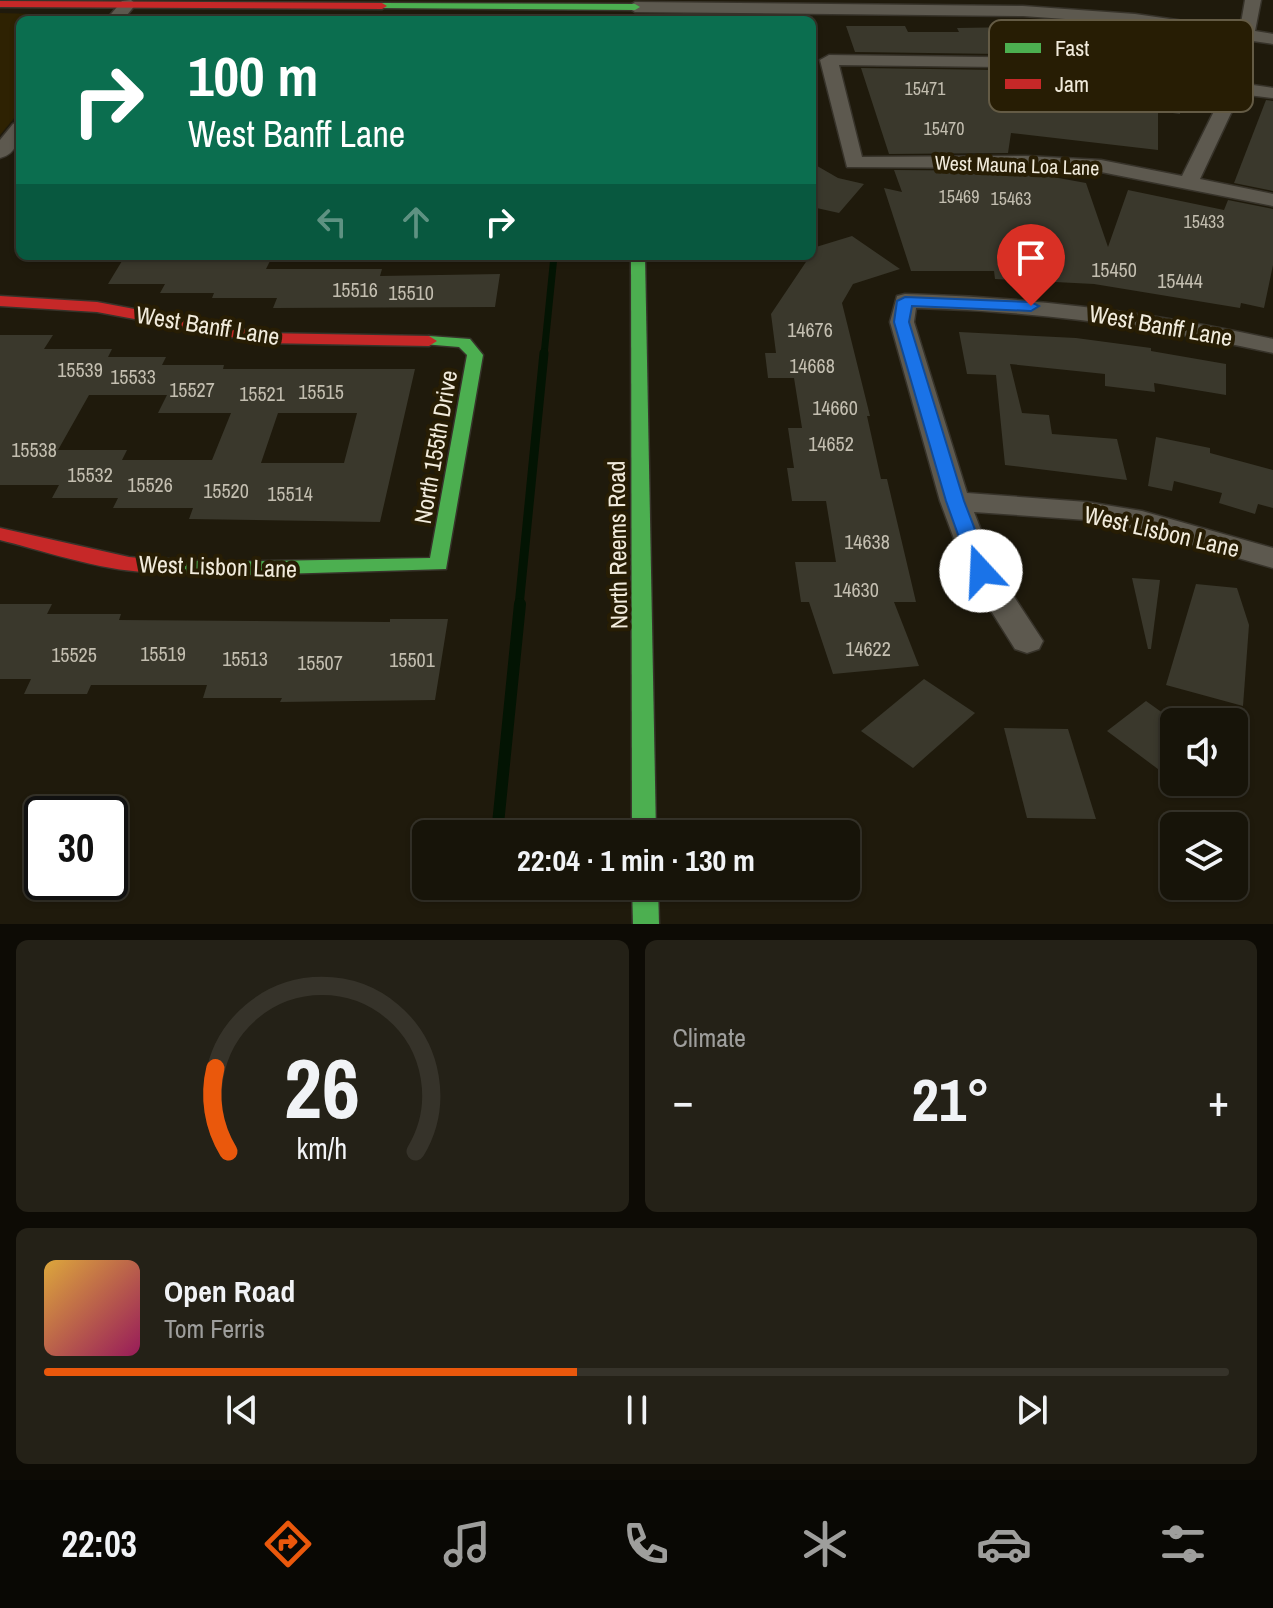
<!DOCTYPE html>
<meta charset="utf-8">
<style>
:root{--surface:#171409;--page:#242117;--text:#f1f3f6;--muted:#9e9e9c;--line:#36332a;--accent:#ea580c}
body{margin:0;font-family:"Archivo Narrow",sans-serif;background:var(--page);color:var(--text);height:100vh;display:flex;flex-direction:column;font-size:30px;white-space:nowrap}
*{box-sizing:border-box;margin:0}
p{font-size:26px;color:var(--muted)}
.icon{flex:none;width:44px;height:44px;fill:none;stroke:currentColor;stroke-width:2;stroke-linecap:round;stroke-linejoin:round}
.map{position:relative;height:924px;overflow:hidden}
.panel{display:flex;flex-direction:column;gap:16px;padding:16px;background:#0d0b05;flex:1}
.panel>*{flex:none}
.top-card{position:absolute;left:16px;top:16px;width:800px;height:244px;border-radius:12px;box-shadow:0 2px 6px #0004,0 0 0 2px var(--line);background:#0b6e4f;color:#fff;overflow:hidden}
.tools{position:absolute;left:1160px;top:708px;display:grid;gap:16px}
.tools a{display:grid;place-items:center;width:88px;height:88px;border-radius:12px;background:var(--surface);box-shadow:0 2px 6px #0004,0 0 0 2px var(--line);font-size:40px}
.speed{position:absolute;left:24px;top:796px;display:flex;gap:16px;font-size:40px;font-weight:700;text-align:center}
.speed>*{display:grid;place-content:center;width:104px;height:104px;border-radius:50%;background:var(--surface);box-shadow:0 2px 6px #0004,0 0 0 2px var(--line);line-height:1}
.speed .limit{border:4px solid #111;border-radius:12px;background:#fff;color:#111}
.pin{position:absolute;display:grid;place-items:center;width:68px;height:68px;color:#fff;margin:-82px -34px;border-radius:50% 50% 50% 0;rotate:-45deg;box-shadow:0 0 8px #0007}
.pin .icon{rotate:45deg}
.me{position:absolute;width:88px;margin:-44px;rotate:340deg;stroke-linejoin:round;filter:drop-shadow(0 0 6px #0008)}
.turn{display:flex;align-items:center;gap:28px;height:168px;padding:0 40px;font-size:36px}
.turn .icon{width:104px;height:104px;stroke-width:2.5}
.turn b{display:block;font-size:56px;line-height:68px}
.lanes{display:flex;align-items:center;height:76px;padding:0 40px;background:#0003;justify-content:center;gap:40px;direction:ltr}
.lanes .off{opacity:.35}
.big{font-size:60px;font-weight:800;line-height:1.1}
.panel .card{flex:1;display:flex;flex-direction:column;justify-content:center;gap:12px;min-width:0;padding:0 28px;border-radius:12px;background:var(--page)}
.panel .dial{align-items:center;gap:0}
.dial svg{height:208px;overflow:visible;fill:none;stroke:var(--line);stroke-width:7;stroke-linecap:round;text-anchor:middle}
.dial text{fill:var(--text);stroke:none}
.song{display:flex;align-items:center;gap:24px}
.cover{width:96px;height:96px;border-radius:12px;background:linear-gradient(135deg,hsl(40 70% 55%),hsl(330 70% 35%))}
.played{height:8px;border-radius:4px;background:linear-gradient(90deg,var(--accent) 45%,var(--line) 45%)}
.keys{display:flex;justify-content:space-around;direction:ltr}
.heat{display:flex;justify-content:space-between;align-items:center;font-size:44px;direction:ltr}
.panel .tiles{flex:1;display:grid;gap:16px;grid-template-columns:1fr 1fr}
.card:last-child{grid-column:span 2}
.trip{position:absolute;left:412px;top:820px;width:448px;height:80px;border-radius:12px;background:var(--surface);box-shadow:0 2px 6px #0004,0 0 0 2px var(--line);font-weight:800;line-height:80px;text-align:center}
.dock{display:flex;height:128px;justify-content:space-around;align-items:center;background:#090804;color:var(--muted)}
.dock .icon{width:56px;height:56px}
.dock .current{color:var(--accent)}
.dock b{font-size:36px;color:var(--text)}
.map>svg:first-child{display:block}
.built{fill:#2e2202}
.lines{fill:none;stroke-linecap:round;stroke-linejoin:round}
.stream-far2{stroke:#031403;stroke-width:7}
.stream-far1{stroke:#031403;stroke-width:9}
.stream{stroke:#031403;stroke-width:12}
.building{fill:#3a382c;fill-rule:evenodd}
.street-casing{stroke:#37332a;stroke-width:3}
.fast-casing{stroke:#37332a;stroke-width:3}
.jam-casing{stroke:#37332a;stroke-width:3}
.street{fill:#5d594f;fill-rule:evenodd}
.fast{fill:#4caf50;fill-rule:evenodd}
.jam{fill:#c62828;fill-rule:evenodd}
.route{fill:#1a73e8;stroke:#114b97;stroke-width:2}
.labels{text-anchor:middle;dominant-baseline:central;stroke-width:8;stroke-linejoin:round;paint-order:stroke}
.far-number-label{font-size:18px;fill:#c3beb0}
.far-street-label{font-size:20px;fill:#f1ebdc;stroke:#271d04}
.number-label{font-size:20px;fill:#c3beb0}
.street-label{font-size:24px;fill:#f1ebdc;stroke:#271d04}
.key{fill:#271d04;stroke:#645b45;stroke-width:2}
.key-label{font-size:22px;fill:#f1ebdc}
</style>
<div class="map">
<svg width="1273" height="924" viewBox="0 0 1273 924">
<rect width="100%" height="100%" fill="#1f1a0c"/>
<!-- built -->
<polygon class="built" points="0,13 103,16 103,20 20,20 20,111 0,135"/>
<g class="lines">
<!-- stream-far2 -->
<polyline class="stream-far2" points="544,355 554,256"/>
<!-- stream-far1 -->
<polyline class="stream-far1" points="519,606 544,353"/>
<!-- stream -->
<polyline class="stream" points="497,834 520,604"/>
</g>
<!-- building -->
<g class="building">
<polygon points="846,26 905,26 908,32 959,32 957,28 1026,27 1074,32 1076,40 1133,45 1135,38 1166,42 1185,45 1183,72 1067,55 855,52"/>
<polygon points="861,68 1067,71 1182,88 1180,114 1158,111 1158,150 1011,133 1008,153 889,154"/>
<polygon points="1266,100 1273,101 1273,191 1234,183"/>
<polygon points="812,163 838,178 864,184 839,213 812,207"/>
<polygon points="894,170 1020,171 1086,183 1108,247 1128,190 1224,210 1228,200 1273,209 1273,265 1264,308 1241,303 1240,308 1094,284 995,279 994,271 911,271 884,188 902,192"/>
<polygon points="852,236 900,269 853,284 842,303 870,416 867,416 881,479 887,479 916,602 894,602 919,666 833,674 809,602 801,602 795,562 836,562 826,501 792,501 787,468 794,468 788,428 802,428 794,378 768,378 765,353 776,353 771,314 816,247"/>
<polygon points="125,256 220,256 218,261 270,261 266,269 382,269 380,276 500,274 495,307 273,308 277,298 212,298 214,293 160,293 165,284 108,284"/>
<polygon points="959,332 1076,338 1151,348 1151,351 1226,364 1226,395 1154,383 1155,392 1105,386 1105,374 1010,364 1022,413 1049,415 1052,434 1117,439 1127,480 1005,465 996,375 967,374"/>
<path d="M0 335H53L44 349H112L108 357H166L162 365H224L223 369H415L380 522 189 519 193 508H113L118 498H52L59 485H0ZM89 395H167L158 413H231L212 460H122L127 450H58ZM278 413H357L344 463H261Z"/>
<polygon points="1156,437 1210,448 1210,453 1273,470 1273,508 1258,504 1255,514 1219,503 1222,493 1174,481 1172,491 1148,486"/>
<polygon points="1132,578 1160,580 1151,649 1148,649"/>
<polygon points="1196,584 1237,588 1249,625 1243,706 1166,685"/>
<polygon points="0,604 52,604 47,614 121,614 119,620 390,622 390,619 448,619 435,700 280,702 282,698 203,698 207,685 91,685 87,694 24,694 31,679 0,679"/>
<polygon points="924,679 975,713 913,768 861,731"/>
<polygon points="1146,701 1174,721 1174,781 1107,731"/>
<polygon points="1004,728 1068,729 1096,819 1027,818"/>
</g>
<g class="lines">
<defs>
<g id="street">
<polygon points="1245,0 1261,0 1255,31 1273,34 1273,44 1135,24 1023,16 635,12 627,7 635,2 1023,6 1135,14 1240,29"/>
<polygon points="122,1 131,0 136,4 123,20 106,20"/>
<path d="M829 55 1067 58 1273 88V98L1240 94 1200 179 1273 194V206L1101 172 1026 168 847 167 820 60ZM839 65 1067 68 1224 91 1182 176 1101 160 1026 156 862 157Z"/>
<path d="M20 122C20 138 17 154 0 158V140L13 124Z"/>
<path d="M905 294C1030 297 1151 312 1273 339V353C1155 327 1037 311 916 308L914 322 967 493 1087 502 1142 511 1273 548V568L1140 530 1087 520 974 512 996 569 1043 641 1039 649 1027 653 1015 649 966 571 940 501 890 322 897 296Z"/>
</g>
<g id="fast">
<polygon points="382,3 635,4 640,7 635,10 378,8 378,4"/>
<polygon points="631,256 645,256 656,834 632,834"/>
<polygon points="429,336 470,339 483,355 446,569 214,576 147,570 144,565 147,560 154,558 214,562 430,558 467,355 459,347 423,344 421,341 423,338"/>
<polygon points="632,886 658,886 659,924 633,924"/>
</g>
<g id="jam">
<polygon points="0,1 382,3 387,6 382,9 0,7"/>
<polygon points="0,296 97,302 263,333 429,336 437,341 429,346 263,343 97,312 0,306"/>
<path d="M0 528 129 557 161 560 164 565 161 570C127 579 37 549 0 540Z"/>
</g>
</defs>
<!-- street casing -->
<use href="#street" class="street-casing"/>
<!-- fast casing -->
<use href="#fast" class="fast-casing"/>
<!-- jam casing -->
<use href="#jam" class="jam-casing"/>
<!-- street -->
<use href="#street" class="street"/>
<!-- fast -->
<use href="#fast" class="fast"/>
<!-- jam -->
<use href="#jam" class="jam"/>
</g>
<!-- route -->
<polygon class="route" points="905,297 1031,302 1039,306 1031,311 912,306 909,322 964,501 991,571 988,576 981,578 971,571 946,501 894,322 897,301"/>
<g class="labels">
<!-- far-number labels -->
<g class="far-number-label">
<text x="925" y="88">15471</text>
<text x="944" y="128">15470</text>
<text x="959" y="196">15469</text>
<text x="1011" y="198">15463</text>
<text x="1204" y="221">15433</text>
</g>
<!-- far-street labels -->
<g class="far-street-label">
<text transform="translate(1017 165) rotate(2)">West Mauna Loa Lane</text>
</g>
<!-- number labels -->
<g class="number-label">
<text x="1114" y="269">15450</text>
<text x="1180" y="280">15444</text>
<text x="355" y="289">15516</text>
<text x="411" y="292">15510</text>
<text x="810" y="329">14676</text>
<text x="812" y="365">14668</text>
<text x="80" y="369">15539</text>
<text x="133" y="376">15533</text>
<text x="192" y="389">15527</text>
<text x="321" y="391">15515</text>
<text x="262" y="393">15521</text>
<text x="835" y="407">14660</text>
<text x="831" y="443">14652</text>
<text x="34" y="449">15538</text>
<text x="90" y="474">15532</text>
<text x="150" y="484">15526</text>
<text x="226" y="490">15520</text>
<text x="290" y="493">15514</text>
<text x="867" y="541">14638</text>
<text x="856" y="589">14630</text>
<text x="868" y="648">14622</text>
<text x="163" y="653">15519</text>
<text x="74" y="654">15525</text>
<text x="245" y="658">15513</text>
<text x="412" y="659">15501</text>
<text x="320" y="662">15507</text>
</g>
<!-- street labels -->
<g class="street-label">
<text transform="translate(208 325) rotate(9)">West Banff Lane</text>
<text transform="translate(1161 325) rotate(10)">West Banff Lane</text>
<text transform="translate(435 447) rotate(-80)">North 155th Drive</text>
<text transform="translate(1162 531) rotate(13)">West Lisbon Lane</text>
<text transform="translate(617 545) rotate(-91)">North Reems Road</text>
<text transform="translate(218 566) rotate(2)">West Lisbon Lane</text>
</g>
</g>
<!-- legend -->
<rect x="989" y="20" width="264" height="92" rx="12" class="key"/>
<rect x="1005" y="43" width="36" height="10" fill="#4caf50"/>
<rect x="1005" y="79" width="36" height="10" fill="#c62828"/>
<g class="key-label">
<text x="1055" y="56">Fast</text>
<text x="1055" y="92">Jam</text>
</g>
</svg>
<div class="tools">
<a><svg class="icon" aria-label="sound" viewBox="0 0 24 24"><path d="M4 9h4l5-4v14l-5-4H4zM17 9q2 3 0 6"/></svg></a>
<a><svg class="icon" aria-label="layers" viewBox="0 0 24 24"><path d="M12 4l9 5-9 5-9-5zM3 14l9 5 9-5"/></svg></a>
</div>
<div class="speed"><div class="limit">30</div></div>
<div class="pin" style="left:1031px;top:306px;background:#d93025"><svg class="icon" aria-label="arrive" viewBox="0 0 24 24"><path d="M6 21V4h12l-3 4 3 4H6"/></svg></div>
<svg class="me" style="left:981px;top:571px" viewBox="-20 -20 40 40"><circle r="19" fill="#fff"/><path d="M0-13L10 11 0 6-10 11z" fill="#1a73e8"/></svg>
<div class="trip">22:04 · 1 min · 130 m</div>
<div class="top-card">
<div class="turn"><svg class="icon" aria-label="right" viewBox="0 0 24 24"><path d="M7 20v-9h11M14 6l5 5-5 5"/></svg><div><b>100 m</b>West Banff Lane</div></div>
<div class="lanes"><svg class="icon off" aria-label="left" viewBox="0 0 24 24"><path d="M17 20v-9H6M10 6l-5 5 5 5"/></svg><svg class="icon off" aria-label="ahead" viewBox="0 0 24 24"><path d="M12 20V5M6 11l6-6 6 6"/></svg><svg class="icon" aria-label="right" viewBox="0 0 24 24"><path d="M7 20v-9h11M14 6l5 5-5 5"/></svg></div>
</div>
</div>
<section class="panel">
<div class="tiles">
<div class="card dial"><svg viewBox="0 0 100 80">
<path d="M14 69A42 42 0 1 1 86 69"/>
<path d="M14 69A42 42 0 0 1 9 37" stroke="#ea580c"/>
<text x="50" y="56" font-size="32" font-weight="700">26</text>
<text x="50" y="72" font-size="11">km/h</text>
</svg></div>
<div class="card"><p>Climate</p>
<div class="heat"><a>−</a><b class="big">21°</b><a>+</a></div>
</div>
<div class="card">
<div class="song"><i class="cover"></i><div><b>Open Road</b><p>Tom Ferris</p></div></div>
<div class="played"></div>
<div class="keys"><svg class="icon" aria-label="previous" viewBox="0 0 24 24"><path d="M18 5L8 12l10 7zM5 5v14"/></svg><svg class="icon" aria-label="pause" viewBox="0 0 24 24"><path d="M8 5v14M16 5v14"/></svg><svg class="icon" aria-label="next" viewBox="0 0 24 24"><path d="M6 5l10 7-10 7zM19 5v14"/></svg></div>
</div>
</div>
</section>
<nav class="dock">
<b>22:03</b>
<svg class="icon current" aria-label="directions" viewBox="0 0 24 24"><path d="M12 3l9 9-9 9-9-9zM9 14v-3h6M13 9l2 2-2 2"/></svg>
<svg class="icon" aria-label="music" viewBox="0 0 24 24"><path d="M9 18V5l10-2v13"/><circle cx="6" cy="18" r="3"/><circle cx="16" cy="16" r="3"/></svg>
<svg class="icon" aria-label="phone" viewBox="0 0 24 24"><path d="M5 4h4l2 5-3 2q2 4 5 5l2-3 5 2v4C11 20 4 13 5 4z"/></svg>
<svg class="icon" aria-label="climate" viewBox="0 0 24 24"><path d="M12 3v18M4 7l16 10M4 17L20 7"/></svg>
<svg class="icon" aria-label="car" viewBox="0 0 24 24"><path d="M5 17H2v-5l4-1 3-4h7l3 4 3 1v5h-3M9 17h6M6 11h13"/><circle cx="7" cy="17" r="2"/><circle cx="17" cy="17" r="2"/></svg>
<svg class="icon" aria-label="filters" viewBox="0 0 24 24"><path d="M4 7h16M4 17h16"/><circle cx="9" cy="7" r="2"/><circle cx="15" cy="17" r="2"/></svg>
</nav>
